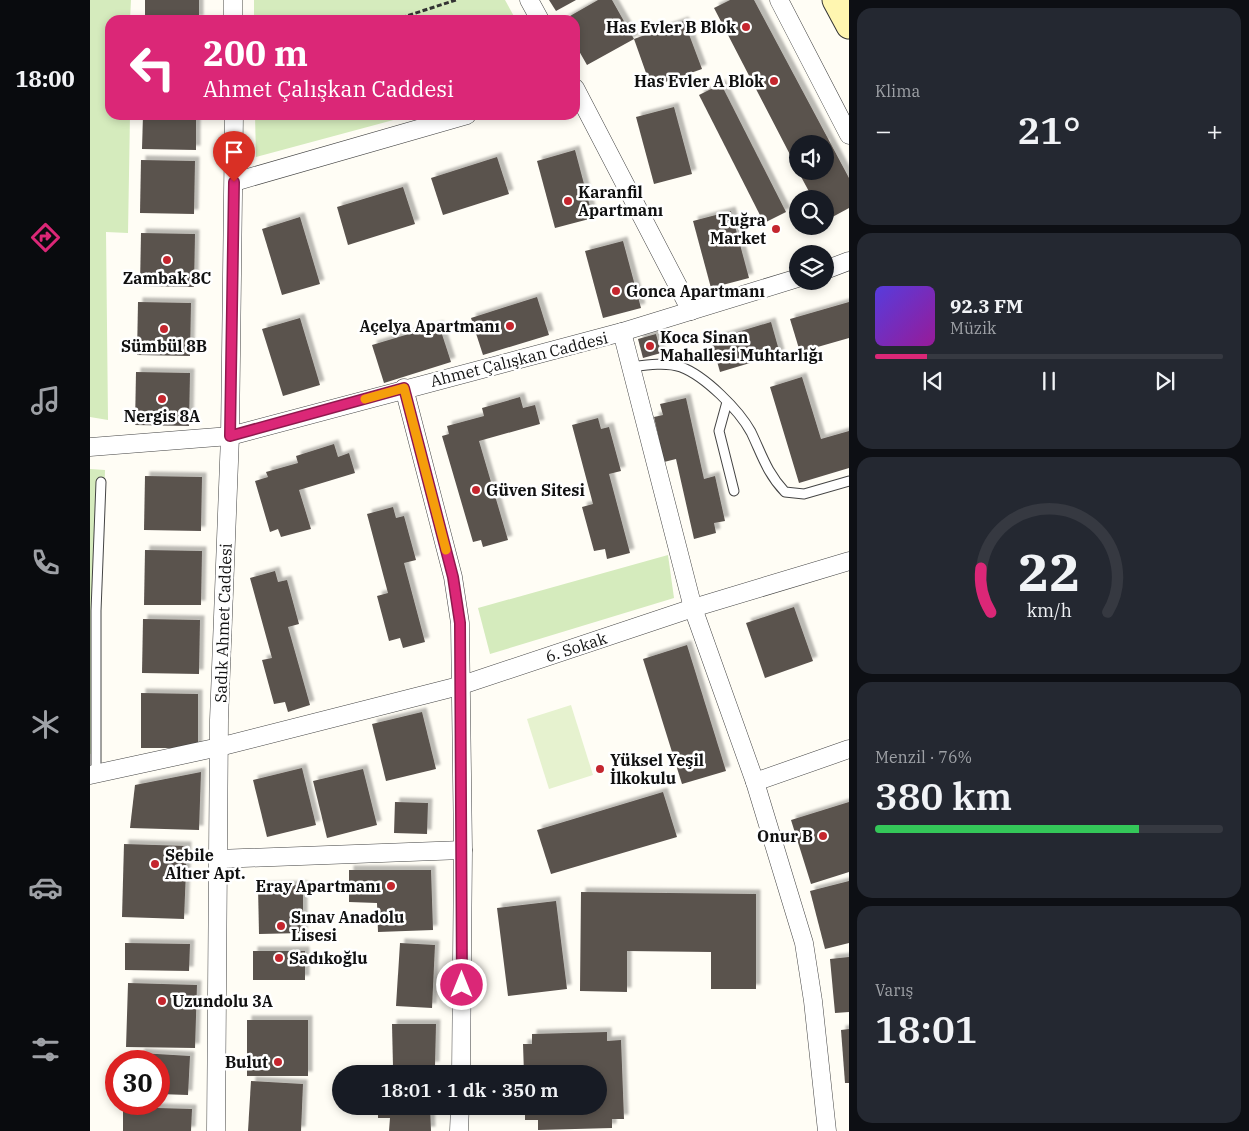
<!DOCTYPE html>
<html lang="tr">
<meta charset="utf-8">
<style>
:root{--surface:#171b24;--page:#242831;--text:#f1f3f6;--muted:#9ea1a6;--line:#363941;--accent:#db2777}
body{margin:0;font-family:"IBM Plex Serif",serif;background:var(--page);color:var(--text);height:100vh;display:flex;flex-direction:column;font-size:19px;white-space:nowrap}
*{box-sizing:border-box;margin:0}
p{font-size:16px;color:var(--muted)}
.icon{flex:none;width:28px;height:28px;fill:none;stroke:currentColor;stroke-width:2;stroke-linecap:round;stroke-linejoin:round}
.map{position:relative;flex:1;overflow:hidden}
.details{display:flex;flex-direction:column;gap:8px;padding:8px;background:#0d0f14;width:400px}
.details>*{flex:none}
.top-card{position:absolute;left:15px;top:15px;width:475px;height:105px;border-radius:15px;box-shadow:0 2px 8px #0003;background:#db2777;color:#fff;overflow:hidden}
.controls{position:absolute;left:699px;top:135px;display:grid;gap:10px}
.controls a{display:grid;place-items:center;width:45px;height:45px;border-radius:50%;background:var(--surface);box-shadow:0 2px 8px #0003;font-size:25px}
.speed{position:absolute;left:15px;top:1050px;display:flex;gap:10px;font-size:25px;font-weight:700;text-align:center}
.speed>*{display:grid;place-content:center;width:65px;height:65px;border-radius:50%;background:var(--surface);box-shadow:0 2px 8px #0003;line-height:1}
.speed .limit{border:8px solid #d22;background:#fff;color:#111}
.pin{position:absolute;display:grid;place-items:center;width:42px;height:42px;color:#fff;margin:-51px -21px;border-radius:50% 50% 50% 0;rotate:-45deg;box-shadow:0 0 5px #0007}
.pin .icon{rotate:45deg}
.me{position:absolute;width:55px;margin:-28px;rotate:0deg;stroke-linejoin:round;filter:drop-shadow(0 0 4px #0008)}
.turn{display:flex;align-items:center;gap:18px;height:105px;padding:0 15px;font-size:22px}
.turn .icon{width:65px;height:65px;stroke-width:2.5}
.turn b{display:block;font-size:35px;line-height:42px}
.big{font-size:38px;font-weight:600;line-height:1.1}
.details .tile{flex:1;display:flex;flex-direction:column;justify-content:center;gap:8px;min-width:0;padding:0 18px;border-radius:15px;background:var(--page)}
.details .dial{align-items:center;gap:0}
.dial svg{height:130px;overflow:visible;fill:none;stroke:var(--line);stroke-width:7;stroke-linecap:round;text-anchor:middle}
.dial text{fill:var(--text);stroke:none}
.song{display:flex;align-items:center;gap:15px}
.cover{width:60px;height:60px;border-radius:8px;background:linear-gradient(135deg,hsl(250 70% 55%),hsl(300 70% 35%))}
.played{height:5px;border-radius:2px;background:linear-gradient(90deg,var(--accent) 15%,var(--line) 15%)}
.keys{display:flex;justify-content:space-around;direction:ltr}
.heat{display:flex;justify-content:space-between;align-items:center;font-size:28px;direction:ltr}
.charge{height:8px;border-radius:4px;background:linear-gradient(90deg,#34c759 76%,var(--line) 0)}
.trip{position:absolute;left:242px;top:1065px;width:275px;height:50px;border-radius:25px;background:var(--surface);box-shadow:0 2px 8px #0003;font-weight:600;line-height:50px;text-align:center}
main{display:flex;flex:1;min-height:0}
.tabs{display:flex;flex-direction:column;width:90px;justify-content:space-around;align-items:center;background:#090b0e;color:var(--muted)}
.tabs .icon{width:35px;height:35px}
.tabs .selected{color:var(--accent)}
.tabs b{font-size:22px;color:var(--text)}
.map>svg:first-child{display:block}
.green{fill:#d5ebbd}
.pitch{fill:#e6f2cf}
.building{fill:#5a524d;filter:url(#shadow)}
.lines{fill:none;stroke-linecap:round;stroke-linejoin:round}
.lane-casing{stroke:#444;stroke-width:11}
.street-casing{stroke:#444;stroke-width:19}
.secondary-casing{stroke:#333;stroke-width:27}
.path{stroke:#333;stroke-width:3;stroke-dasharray:5 2.5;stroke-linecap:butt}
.lane{stroke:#fff;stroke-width:9}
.street{stroke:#fff;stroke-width:18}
.secondary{stroke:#fff6b0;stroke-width:25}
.route-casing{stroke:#8e194d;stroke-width:12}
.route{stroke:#db2777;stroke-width:9}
.slow{stroke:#f59e0b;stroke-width:9}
.poi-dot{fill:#c4262e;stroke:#fff;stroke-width:2}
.labels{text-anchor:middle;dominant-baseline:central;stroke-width:5;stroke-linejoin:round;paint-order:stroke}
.poi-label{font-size:16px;font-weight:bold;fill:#111;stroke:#fff;text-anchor:start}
.street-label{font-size:16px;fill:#111;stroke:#fff}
</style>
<main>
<nav class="tabs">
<b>18:00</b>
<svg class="icon selected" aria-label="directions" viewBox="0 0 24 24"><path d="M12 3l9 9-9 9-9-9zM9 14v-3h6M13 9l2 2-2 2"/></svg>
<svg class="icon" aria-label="music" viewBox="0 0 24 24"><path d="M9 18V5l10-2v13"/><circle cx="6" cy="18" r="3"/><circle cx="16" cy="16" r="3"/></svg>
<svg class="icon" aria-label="phone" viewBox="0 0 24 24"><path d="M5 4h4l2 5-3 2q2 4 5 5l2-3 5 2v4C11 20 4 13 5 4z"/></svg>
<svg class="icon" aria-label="climate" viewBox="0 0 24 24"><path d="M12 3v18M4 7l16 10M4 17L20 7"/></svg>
<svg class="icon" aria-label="car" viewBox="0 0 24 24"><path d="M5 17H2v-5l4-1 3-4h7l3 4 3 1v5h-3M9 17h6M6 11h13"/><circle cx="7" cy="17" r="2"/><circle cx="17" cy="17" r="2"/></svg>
<svg class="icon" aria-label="filters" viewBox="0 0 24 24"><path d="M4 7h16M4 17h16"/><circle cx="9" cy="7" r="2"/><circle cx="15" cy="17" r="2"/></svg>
</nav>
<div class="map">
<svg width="759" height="1131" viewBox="0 0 759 1131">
<defs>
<filter id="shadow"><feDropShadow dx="4.5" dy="-4.5" stdDeviation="1" flood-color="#0004"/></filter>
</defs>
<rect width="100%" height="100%" fill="#fffdf5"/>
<!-- green -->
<g class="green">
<polygon points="0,0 41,0 40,20 20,20 20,115 40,115 38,233 16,232 18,420 0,417"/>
<polygon points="164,0 415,0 426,20 164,20"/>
<polygon points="165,115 322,115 166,157"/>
<polygon points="0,469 15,470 7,753 0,754"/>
<polygon points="578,555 584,598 400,654 388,608"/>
</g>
<!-- pitch -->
<polygon class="pitch" points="481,705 503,775 459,789 437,719"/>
<!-- building -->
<g class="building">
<rect x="55" y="0" width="54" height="20"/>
<polygon points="459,0 486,0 466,11"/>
<polygon points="508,0 522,0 544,39 497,65 485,44 485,20 473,20"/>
<polygon points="640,0 664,0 759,178 759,208 735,221 735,199 723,199 708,171 735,171 735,144 708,144 708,170 624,8"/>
<polygon points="594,21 612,69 561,87 544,39"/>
<polygon points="631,84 696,212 674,223 609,95"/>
<polygon points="584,107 602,174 564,184 546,117"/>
<polygon points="53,115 106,115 106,150 52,149"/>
<polygon points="485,150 503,218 465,228 447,161"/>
<polygon points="407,157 419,194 353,215 341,178"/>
<polygon points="51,160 105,161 104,214 50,213"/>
<polygon points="313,187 325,224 258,245 247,207"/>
<polygon points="641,211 659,278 621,288 603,221"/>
<polygon points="210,217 230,284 192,295 172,229"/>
<polygon points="51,233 105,234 104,287 50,286"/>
<polygon points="533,241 551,308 513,318 495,251"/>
<polygon points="447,297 459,335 393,355 381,318"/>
<polygon points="48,302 101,303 100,356 47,355"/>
<polygon points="759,302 759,338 710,352 700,319"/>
<polygon points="210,318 230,385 193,396 172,329"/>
<polygon points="681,322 690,354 630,372 621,340"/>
<polygon points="349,325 361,362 294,383 282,345"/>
<polygon points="566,334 571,353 553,358 548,339"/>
<polygon points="46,372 100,373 99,426 45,425"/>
<polygon points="712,377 731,439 759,431 759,468 709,483 680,387"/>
<polygon points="430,397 433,408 445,405 450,424 389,441 418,540 393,547 391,540 383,542 352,436 359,434 357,426 394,416 392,408"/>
<polygon points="596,398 614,479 625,476 635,521 624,523 626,533 604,539 586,459 574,462 564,417 573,415 570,404"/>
<polygon points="508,418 511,429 519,427 531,471 519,474 540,553 517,559 515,549 504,551 492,507 503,504 482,425"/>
<polygon points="244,444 248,457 259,453 265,473 209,490 221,529 191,537 188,529 180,532 165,481 178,477 176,472 208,463 206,456"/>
<polygon points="55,476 112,477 111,531 54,530"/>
<polygon points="303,507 306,518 314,516 326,560 314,563 335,642 313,648 310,638 299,641 287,596 298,593 277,514"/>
<polygon points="55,550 112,551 111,605 54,605"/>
<polygon points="185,571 188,582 197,580 209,624 198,627 220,705 198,712 195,702 184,704 172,660 182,658 160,578"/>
<polygon points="704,607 723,661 675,678 656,623"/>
<polygon points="53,619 110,620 109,674 52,673"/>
<polygon points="597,645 636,771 592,784 553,659"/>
<polygon points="51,693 108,694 108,748 51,748"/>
<polygon points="332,712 346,769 296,781 282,724"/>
<polygon points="212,768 226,825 177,837 163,780"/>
<polygon points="273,769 287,825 237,838 223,781"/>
<polygon points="111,772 109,830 40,828 45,785"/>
<polygon points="573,792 587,837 461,874 447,830"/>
<polygon points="305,802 338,803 337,834 304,833"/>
<polygon points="759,802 759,872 721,884 701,820"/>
<polygon points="34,844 97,846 94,919 32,917"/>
<polygon points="259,870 341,870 343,930 288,932 287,903 259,902"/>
<polygon points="759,881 759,943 735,949 720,891"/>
<polygon points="213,885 213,933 169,934 168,886"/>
<polygon points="491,892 666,894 666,989 621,989 621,952 537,951 537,992 490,991"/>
<polygon points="466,901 477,989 418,996 407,908"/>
<polygon points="35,943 100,944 99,971 35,970"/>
<polygon points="310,943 345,945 342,1008 306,1006"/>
<rect x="163" y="951" width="52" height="29"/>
<polygon points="759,957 759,1012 745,1013 740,959"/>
<polygon points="38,983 107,985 105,1048 36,1047"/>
<rect x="157" y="1020" width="61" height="56"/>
<polygon points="302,1024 346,1024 345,1066 303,1067"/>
<polygon points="759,1029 759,1083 755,1083 751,1030"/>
<polygon points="517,1032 517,1041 531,1040 534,1119 522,1119 522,1128 448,1130 448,1120 435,1120 435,1106 509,1106 509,1074 434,1074 433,1044 442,1044 442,1034"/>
<polygon points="50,1053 100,1056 98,1095 69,1094 69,1061 50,1061"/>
<polygon points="161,1081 213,1084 211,1131 158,1131"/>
<polygon points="288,1106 340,1106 341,1131 299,1131 300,1118 288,1118"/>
<polygon points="33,1107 102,1109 101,1131 33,1131"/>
</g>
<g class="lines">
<defs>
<g id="lane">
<path d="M541 367C556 365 576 362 591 367 615 376 649 410 661 432 672 455 677 473 695 492L714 494 759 481"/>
<polyline points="637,402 629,431 644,491"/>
<polyline points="6,773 6,611 11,482"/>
</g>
<g id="street">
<polyline points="143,0 143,20"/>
<polyline points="439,0 450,20"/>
<polyline points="689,0 759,135"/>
<polyline points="485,88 601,311"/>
<polyline points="144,182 377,115"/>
<polyline points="735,270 759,261"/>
<polyline points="532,332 603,608 665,782 714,943 723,1001 737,1131"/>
<polyline points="314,388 363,577 370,623 373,850 371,1074"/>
<polyline points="0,447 140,436 532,332 708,278"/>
<polyline points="0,775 129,747 369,686 603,608 759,561"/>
<polyline points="665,782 759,749"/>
<polyline points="127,859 373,850"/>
<polyline points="126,1131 129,720 140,436 144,115"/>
<polyline points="369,1131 370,1106"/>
</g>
<polyline id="secondary" points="745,0 759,26"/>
</defs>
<!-- lane casing -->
<use href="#lane" class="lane-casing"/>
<!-- street casing -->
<use href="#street" class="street-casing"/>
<!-- secondary casing -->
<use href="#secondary" class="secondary-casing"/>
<!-- path -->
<polyline class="path" points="304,20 366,0"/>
<!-- lane -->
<use href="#lane" class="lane"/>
<!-- street -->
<use href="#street" class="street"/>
<!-- secondary -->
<use href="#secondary" class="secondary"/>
</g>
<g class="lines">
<defs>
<polyline id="route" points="144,182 140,436 314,388 363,577 370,623 372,985"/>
</defs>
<!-- route casing -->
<use href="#route" class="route-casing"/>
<!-- route -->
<use href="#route" class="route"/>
<!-- slow -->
<polyline class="slow" points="275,399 314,388 356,550"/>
</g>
<!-- markers -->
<g class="poi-dot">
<circle cx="656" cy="27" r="5"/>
<circle cx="684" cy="81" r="5"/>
<circle cx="478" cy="201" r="5"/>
<circle cx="686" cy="229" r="5"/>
<circle cx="77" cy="260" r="5"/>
<circle cx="526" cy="291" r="5"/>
<circle cx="420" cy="326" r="5"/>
<circle cx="74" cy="329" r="5"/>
<circle cx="560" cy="346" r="5"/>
<circle cx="72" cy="399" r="5"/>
<circle cx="386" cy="490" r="5"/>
<circle cx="510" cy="769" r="5"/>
<circle cx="733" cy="836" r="5"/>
<circle cx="65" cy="864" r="5"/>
<circle cx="301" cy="886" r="5"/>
<circle cx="191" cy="926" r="5"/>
<circle cx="189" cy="958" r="5"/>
<circle cx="72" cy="1001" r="5"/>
<circle cx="188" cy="1062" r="5"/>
</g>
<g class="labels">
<!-- poi labels -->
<g class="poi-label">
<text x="646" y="27" text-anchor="end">Has Evler B Blok</text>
<text x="674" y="81" text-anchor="end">Has Evler A Blok</text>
<text x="488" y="192">Karanfil<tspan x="488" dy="18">Apartmanı</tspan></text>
<text x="676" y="220" text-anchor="end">Tuğra<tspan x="676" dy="18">Market</tspan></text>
<text x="77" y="278" text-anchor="middle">Zambak 8C</text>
<text x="536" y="291">Gonca Apartmanı</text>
<text x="410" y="326" text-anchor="end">Açelya Apartmanı</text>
<text x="570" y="337">Koca Sinan<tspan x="570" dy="18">Mahallesi Muhtarlığı</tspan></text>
<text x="74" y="346" text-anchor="middle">Sümbül 8B</text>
<text x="72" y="416" text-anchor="middle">Nergis 8A</text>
<text x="396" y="490">Güven Sitesi</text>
<text x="520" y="760">Yüksel Yeşil<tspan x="520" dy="18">İlkokulu</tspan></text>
<text x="723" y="836" text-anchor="end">Onur B</text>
<text x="75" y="855">Sebile<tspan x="75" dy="18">Altıer Apt.</tspan></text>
<text x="291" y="886" text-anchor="end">Eray Apartmanı</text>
<text x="201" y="917">Sınav Anadolu<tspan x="201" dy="18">Lisesi</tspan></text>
<text x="199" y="958">Sadıkoğlu</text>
<text x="82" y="1001">Uzundolu 3A</text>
<text x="178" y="1062" text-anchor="end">Bulut</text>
</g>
<!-- street labels -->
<g class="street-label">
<text transform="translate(429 359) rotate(-14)">Ahmet Çalışkan Caddesi</text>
<text transform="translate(133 623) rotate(-88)">Sadık Ahmet Caddesi</text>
<text transform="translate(486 647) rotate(-18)">6. Sokak</text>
</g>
</g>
</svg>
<div class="controls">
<a><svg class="icon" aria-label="sound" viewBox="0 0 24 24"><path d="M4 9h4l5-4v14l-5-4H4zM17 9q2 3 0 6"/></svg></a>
<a><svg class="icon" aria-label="search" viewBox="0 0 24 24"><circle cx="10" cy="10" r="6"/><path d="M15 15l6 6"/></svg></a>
<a><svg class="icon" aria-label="layers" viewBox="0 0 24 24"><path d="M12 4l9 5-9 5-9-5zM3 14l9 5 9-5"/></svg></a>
</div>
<div class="speed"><div class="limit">30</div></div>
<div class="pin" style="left:144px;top:182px;background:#d93025"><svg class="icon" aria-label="arrive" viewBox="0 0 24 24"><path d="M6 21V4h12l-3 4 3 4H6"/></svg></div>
<svg class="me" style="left:372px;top:985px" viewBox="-20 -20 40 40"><circle r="17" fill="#db2777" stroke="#fff" stroke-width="3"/><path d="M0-11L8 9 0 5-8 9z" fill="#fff"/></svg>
<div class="trip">18:01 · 1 dk · 350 m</div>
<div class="top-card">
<div class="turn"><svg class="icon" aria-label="left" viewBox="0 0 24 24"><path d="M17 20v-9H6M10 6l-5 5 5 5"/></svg><div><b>200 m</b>Ahmet Çalışkan Caddesi</div></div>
</div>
</div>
<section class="details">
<div class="tile"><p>Klima</p>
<div class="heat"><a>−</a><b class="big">21°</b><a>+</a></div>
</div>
<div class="tile">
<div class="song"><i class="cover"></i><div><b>92.3 FM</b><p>Müzik</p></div></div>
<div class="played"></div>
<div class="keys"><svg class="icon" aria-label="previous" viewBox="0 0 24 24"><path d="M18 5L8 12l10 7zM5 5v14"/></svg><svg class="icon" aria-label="pause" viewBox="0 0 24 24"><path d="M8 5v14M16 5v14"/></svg><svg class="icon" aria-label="next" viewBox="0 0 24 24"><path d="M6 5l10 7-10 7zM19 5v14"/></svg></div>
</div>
<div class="tile dial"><svg viewBox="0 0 100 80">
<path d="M14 69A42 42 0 1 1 86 69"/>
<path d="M14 69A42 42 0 0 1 8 42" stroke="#db2777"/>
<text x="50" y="56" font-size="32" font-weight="700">22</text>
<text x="50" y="72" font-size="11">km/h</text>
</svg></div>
<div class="tile"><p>Menzil · 76%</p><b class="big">380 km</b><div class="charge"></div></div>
<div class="tile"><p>Varış</p><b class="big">18:01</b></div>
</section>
</main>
